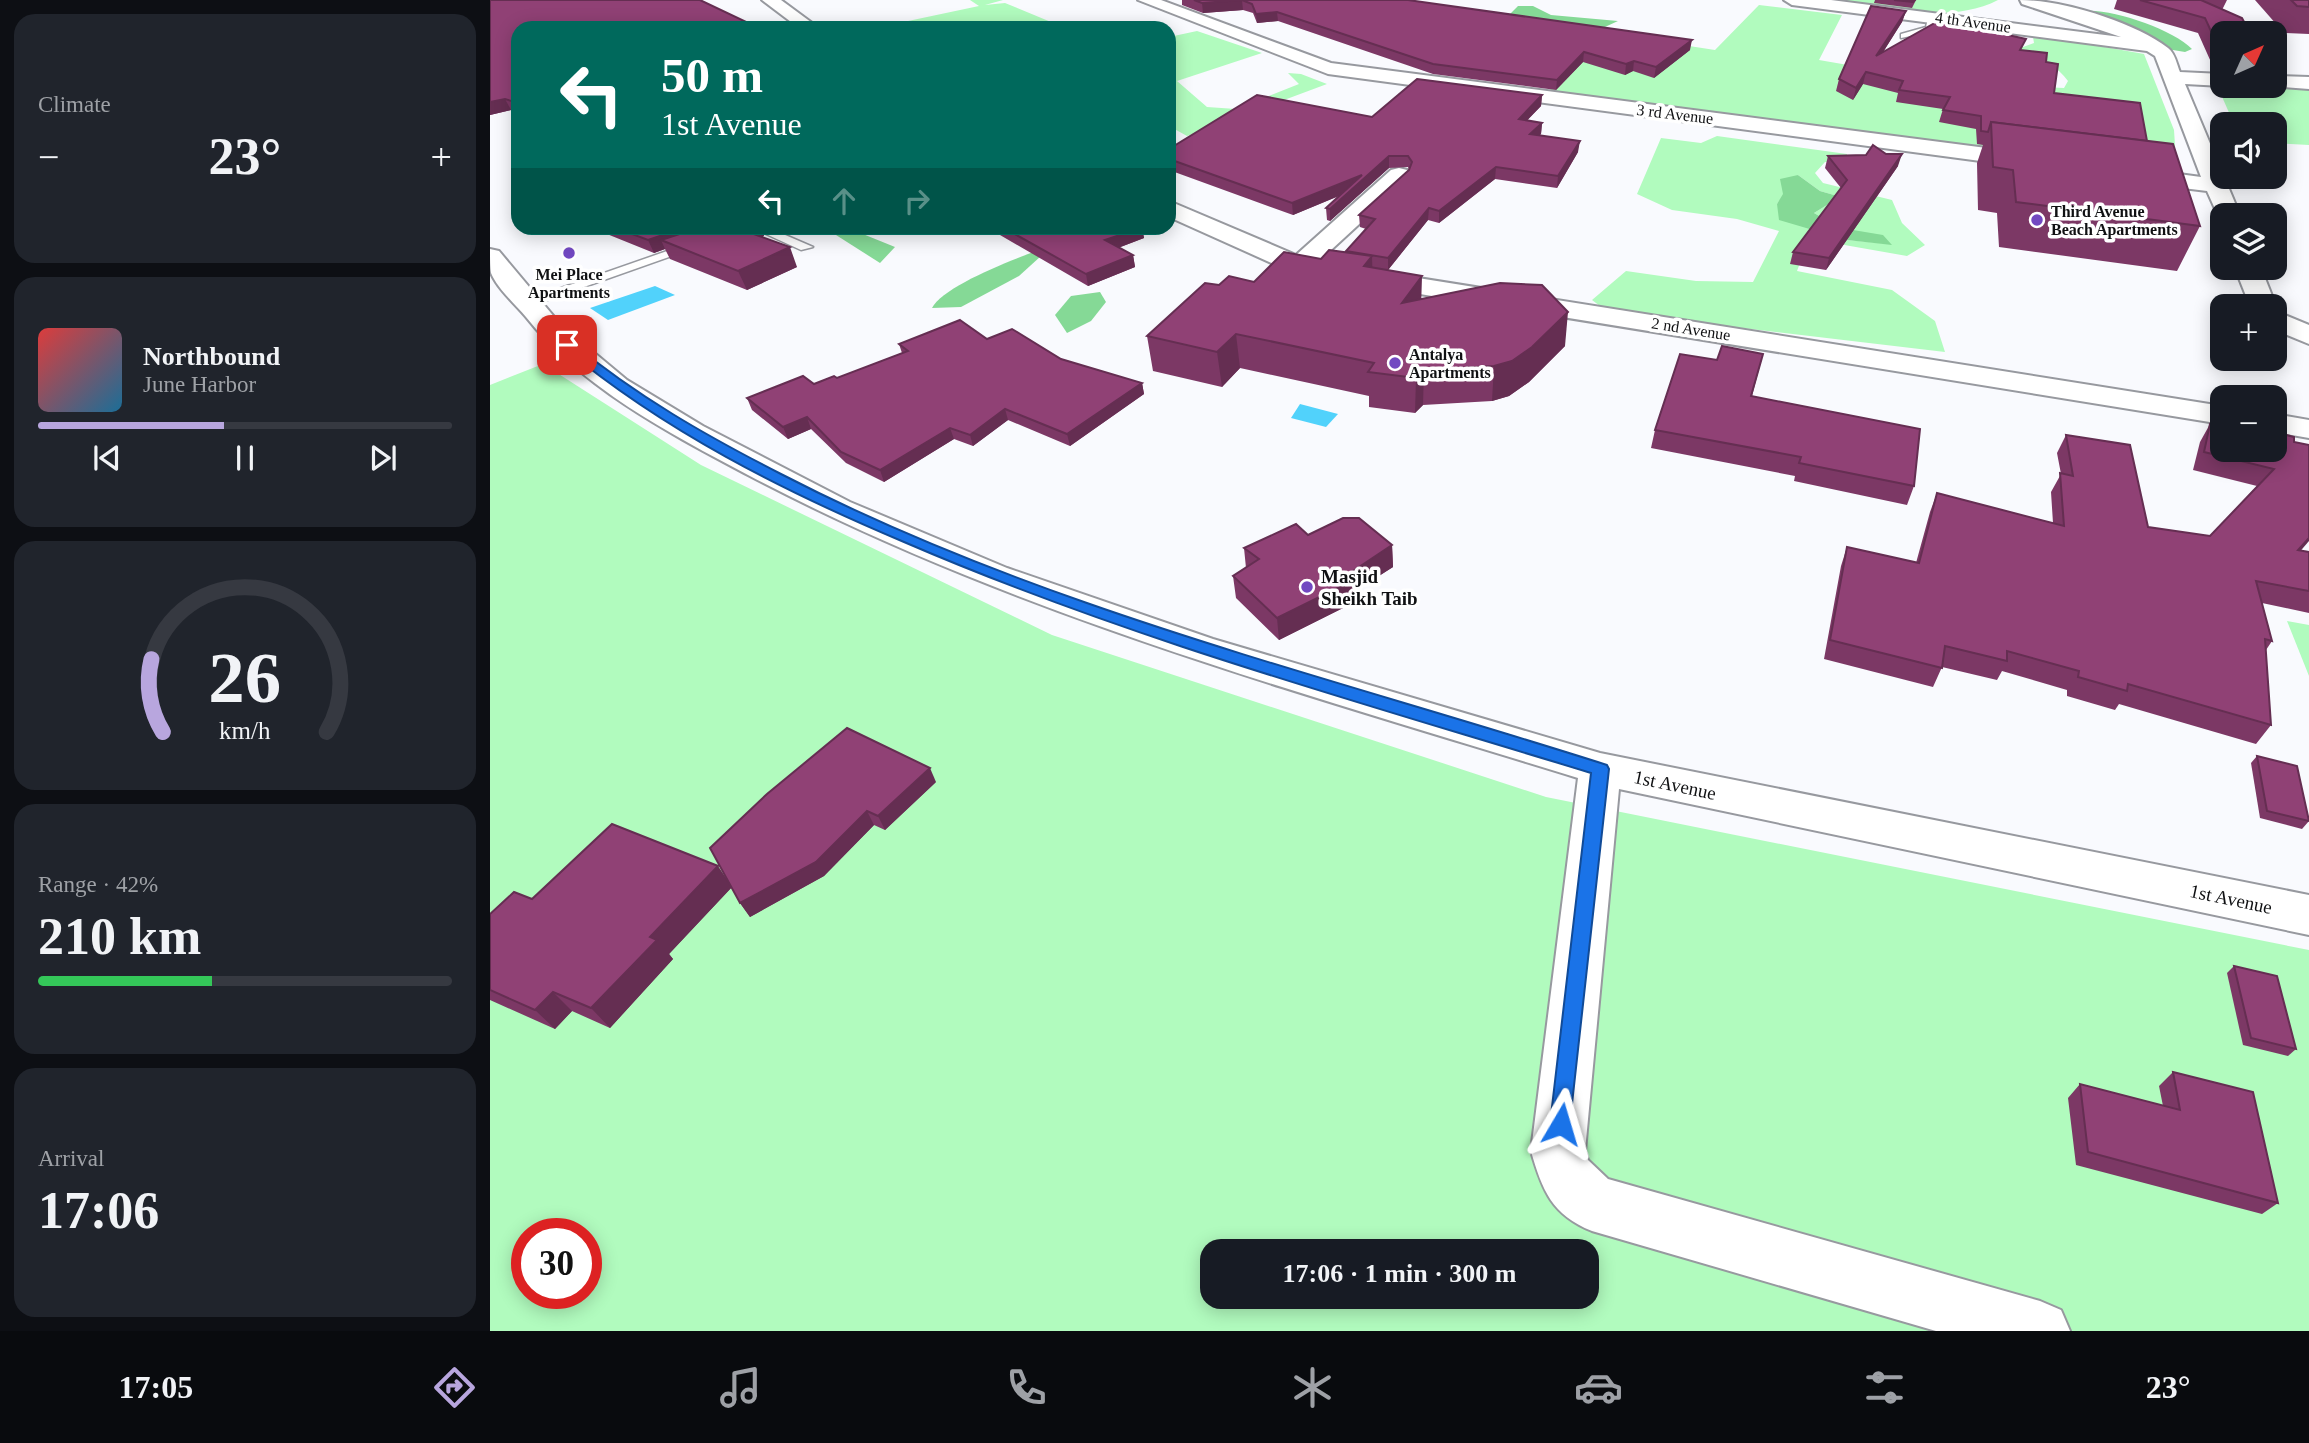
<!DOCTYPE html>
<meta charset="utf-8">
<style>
:root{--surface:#171b24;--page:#20242c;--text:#f1f3f6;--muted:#9ea1a6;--line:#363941;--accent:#b8a6de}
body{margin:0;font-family:"Times New Roman",serif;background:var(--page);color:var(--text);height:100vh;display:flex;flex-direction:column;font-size:26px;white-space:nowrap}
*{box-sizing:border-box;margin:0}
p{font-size:23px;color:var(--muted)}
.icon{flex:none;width:38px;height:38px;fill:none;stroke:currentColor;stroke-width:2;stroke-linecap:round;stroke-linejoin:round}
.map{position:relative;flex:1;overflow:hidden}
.sheet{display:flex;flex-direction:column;gap:14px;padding:14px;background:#0d0f14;width:490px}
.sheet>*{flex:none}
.guide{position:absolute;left:21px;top:21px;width:665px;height:214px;border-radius:21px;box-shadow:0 4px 18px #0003;background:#00695c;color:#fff;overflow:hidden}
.needle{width:46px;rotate:45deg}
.buttons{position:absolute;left:1720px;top:21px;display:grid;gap:14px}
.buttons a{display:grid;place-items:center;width:77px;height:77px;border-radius:14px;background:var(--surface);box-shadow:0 4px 18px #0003;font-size:35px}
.speed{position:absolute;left:21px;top:1218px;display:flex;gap:14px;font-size:35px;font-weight:700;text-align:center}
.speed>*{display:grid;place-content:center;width:91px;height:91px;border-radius:50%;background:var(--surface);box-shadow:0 4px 18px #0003;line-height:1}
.speed .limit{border:10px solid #d22;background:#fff;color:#111}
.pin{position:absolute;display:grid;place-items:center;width:60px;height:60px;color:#fff;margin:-30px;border-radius:14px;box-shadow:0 4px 10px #0006}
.me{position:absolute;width:77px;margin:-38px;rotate:7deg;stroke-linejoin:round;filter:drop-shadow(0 0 5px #0008)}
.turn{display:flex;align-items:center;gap:24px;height:147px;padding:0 35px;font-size:32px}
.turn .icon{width:91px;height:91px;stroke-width:2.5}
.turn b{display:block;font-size:49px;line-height:60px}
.lanes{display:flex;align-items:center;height:66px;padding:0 35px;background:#0003;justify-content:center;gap:35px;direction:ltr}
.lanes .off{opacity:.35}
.big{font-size:52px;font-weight:600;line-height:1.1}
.sheet .card{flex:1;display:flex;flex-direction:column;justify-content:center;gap:10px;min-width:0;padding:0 24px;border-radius:21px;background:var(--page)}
.sheet .dial{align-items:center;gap:0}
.dial svg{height:182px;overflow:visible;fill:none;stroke:var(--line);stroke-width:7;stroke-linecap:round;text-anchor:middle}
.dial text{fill:var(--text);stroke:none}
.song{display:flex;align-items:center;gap:21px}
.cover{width:84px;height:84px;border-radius:10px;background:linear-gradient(135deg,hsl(0 70% 55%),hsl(200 70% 35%))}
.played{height:7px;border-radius:4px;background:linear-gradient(90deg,var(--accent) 45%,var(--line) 45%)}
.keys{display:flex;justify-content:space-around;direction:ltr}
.heat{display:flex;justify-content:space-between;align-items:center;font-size:38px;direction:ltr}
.charge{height:10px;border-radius:5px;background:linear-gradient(90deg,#34c759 42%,var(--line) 0)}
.trip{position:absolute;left:710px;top:1239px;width:399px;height:70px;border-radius:21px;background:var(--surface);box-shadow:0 4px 18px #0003;font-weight:600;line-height:70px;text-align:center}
.dock{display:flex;height:112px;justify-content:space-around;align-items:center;background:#090b0e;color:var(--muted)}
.dock .icon{width:49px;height:49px}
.dock .selected{color:var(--accent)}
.dock b{font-size:32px;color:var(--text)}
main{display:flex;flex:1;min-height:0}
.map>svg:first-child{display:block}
.green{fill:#b1fbbe;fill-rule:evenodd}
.forest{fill:#85d996}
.water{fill:#51d2fb}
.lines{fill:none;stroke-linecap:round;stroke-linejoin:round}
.service-casing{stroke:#97999f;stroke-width:3}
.minor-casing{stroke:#97999f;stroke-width:4}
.service{fill:#fff;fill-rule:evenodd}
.minor{fill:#fff;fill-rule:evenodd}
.wall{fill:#7c3865}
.shaded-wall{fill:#652e52}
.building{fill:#904175;stroke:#652e52;stroke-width:2}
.route{fill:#1a73e8;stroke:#114b97;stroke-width:2}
.poi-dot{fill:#7248c1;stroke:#fff;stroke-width:2.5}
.labels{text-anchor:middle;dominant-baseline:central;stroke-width:7;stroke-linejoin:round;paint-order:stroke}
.far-street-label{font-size:16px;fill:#101113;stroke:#fff}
.far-poi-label{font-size:16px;font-weight:bold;fill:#101113;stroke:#fff;text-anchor:start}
.poi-label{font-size:19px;font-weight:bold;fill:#101113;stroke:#fff;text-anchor:start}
.street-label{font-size:19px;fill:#101113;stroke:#fff}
</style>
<main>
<section class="sheet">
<div class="card"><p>Climate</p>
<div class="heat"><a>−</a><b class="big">23°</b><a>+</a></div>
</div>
<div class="card">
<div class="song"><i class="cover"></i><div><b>Northbound</b><p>June Harbor</p></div></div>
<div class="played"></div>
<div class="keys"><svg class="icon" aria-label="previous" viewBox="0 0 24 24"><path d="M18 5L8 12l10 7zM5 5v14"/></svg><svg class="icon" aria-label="pause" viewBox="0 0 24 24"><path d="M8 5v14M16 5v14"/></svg><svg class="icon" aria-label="next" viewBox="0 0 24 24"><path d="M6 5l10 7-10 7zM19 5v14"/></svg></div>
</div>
<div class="card dial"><svg viewBox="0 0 100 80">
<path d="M14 69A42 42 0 1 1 86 69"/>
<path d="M14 69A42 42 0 0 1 9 37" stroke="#b8a6de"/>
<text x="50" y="56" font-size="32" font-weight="700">26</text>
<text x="50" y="72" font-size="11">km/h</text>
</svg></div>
<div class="card"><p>Range · 42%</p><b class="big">210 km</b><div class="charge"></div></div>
<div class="card"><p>Arrival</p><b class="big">17:06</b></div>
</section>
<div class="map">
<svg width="1819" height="1331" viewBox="0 0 1819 1331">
<rect width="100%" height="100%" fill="#f9fafe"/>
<!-- green -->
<g class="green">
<polygon points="480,0 513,0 495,5 515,3 561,22 560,26 553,28 385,28 489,6"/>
<path d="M1325 0H1508C1459 26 1380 7 1325 0Z"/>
<path d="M1269 5 1352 15 1329 60 1462 83 1574 88 1578 81C1556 52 1528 53 1494 49L1533 47 1544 43 1543 37 1514 29 1654 54 1684 130 1687 176 1058 92 1115 33 1225 50Z"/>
<polygon points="707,31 772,53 687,81 717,107 746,109 809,84 798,73 811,74 837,84 697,136 679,126 679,37"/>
<polygon points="1726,83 1732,86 1819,86 1819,145 1785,143 1785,124 1744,124"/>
<path d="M1227 136 1357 154 1356 161 1335 162 1325 173 1333 183 1402 200 1412 223 1435 245 1417 256 1326 240 1316 247 1307 271 1402 290 1445 321 1455 352 1118 312 1102 300 1136 271 1206 281 1263 282 1289 231 1247 219 1182 210 1147 194 1171 138 1211 143ZM1308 175 1330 191 1361 200H1345L1324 213 1351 228 1401 244 1357 240 1287 204Z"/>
<path d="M53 364 211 465 562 635 1056 797 1819 950V1331H0V385ZM37 1234H96V1293H37ZM723 1251H1097V1297H723Z"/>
<polygon points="1797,621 1819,625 1819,676"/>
</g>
<!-- forest -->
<g class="forest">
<polygon points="1028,6 1043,6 1061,15 1128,21 1080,43 1017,17"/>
<path d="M1596 11C1624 9 1683 30 1702 49L1695 52 1677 49 1667 40Z"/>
<polygon points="1308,175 1330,191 1365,201 1345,200 1324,213 1351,228 1393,235 1402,245 1357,240 1289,220 1287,204 1293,194 1290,179"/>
<polygon points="335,228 358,228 405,247 390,263"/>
<path d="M562 246 529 276 471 307 442 308C453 285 535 254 562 246Z"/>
<polygon points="610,292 616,302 601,321 577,333 565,315 581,296"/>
</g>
<!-- water -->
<g class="water">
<polygon points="165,286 185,295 118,320 100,308"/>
<polygon points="810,404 848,414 836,427 801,418"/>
</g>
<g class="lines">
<defs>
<g id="service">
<polygon points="1439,14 1447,16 1444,31 1411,38 1411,34 1436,27"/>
<polygon points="243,228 261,228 43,305 33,305 31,302"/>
<polygon points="263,228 279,228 323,247 311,250"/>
</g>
<g id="minor">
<polygon points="272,0 291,0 329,28 309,28"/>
<polygon points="648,0 671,0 841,63 1543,154 1554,161 1543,168 838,74"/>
<path d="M1294 0H1341L1631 37 1532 4 1530 0C1573 0 1644 22 1678 48 1685 53 1687 65 1690 72L1732 74V86L1695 84 1750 215H1732V221L1730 220 1717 191 1644 182 1633 175 1644 168 1711 177 1665 56 1657 51 1302 5Z"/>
<polygon points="1683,0 1705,0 1772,33 1749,33"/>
<polygon points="1785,76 1819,77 1819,89 1778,86 1785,86"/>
<polygon points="909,168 917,170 920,175 917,180 828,262 1732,406 1732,424 825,277 786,265 679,217 679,201 806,255 901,170"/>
<path d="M0 249 9 251 71 325 137 380 213 426 360 502 517 568 723 639 1110 753 1819 895V935L1129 789 1095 1151 1098 1160 1118 1179 1550 1301 1571 1310 1580 1331H1446L1102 1231C1062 1215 1052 1190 1041 1151L1088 778C806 691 520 613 258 475 179 433 92 388 36 317 25 304 7 288 1 273 0 267 0 256 0 249Z"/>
<polygon points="1745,268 1771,268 1786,306 1785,308 1760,306"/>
<polygon points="1785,311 1819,325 1819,344 1785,330"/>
<polygon points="1785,414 1819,420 1819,438 1785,432"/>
</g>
</defs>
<!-- service casing -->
<use href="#service" class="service-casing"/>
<!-- minor casing -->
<use href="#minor" class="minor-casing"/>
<!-- service -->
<use href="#service" class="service"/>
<!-- minor -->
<use href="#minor" class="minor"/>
</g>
<!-- wall -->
<g class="wall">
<polygon points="0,0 267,27 268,28 28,28 28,113 21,110 0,115"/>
<polygon points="692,0 918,0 1200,50 1164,78 1143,71 1135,75 1093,62 1066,90 943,74 788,21 767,23 763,13 753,10 713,13 692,5"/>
<polygon points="1385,0 1426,0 1422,8 1384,3"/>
<polygon points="1627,0 1737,0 1732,10 1732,72 1725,71 1708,33 1624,9"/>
<polygon points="1765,0 1819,0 1819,34 1794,33"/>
<polygon points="1416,11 1412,22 1393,52 1533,50 1556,62 1564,93 1657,141 1710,226 1687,271 1509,247 1507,213 1488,210 1487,163 1493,145 1487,144 1486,129 1449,122 1453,109 1406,102 1408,93 1373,84 1363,100 1346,91 1349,79"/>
<polygon points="1052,95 1051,106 1037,120 1052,123 1051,134 1049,135 1088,152 1067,188 1005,179 949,223 938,220 898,270 931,299 1075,346 1039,382 1019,396 1002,401 933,405 925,413 879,407 879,396 750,368 732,387 663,371 657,336 729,285 764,282 831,259 856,252 876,229 870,227 869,215 919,170 918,167 899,168 840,221 837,220 836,208 849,196 803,215 679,170 679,149 882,117"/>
<polygon points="1338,156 1408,166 1336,270 1300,264 1303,252 1351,188 1335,168"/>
<polygon points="106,228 271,228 274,236 271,237 307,267 257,290 180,259 175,249 164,253 107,230"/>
<polygon points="498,228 652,228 654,238 628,248 643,255 645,267 598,286"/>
<polygon points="497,339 652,383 654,394 580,446 518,420 483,446 464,439 394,482 356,463 321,429 298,439 262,410 257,398 324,384 347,378 412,353 409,344"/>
<polygon points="1273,354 1262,396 1424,486 1417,505 1304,481 1305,476 1161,448 1165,430 1227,360"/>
<polygon points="1720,424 1785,450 1811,551 1819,552 1819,613 1772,603 1782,641 1776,650 1781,725 1766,744 1629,704 1625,710 1577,696 1577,690 1512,671 1507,680 1452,667 1443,687 1334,659 1351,566 1357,547 1426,563 1440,512 1447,493 1563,523 1561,492 1571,474 1567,453 1576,435 1658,527 1720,536 1767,486 1703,470 1710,442"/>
<polygon points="818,535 902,545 903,567 870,588 871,599 789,640 746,598 743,576 756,568 754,548"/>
<polygon points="1767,756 1819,821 1812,829 1770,818 1761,763"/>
<polygon points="446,782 395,830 384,825 334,876 260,917 250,903 242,887 179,954 183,959 120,1028 82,1011 65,1029 0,1000 0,914 42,899 239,882 220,848"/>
<polygon points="1744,966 1806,1049 1798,1056 1753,1045 1737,973"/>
<polygon points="1683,1072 1788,1203 1772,1214 1586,1165 1578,1098 1590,1084 1673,1106 1669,1086"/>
</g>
<!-- shaded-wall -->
<g class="shaded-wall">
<polygon points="752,0 753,10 713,13 712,3"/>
<polygon points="1416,11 1412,22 1383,68 1386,56"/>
<polygon points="787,12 788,21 767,23 766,14"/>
<polygon points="1202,40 1200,50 1164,78 1166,67"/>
<polygon points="1094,52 1093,62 1066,90 1067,80"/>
<polygon points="1144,61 1143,71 1135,75 1136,64"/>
<polygon points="1376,72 1373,84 1363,100 1366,88"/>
<polygon points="1052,95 1051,106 1028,130 1029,119"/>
<polygon points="15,99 21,110 0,115 0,102"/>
<polygon points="1052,123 1051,134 1039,146 1040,134"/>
<polygon points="1090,141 1088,152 1067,188 1068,176"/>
<polygon points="1412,154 1408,166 1336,270 1339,258"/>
<polygon points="899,156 899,168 840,221 840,209 858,192 803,215 802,203"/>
<polygon points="1006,167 1005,179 949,223 949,211"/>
<polygon points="939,208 938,220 898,270 898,258"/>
<polygon points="194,228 236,228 171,240 175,249 164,253 158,240"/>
<polygon points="241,228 271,228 274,236 248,244"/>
<polygon points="290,228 301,228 291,230"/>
<polygon points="652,228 654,238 617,252 615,240"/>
<polygon points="300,247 307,267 257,290 248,271"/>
<polygon points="643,255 645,267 598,286 596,274"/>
<polygon points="882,256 883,289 874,266"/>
<polygon points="932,276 931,309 912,303"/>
<polygon points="1078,312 1075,346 1039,382 1019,396 1002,401 1004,366"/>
<polygon points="746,334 750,368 732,387 727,352"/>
<polygon points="934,370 933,405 925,413 926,378"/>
<polygon points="652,383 654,394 580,446 577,434"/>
<polygon points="515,409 518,420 483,446 480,435"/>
<polygon points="317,417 321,429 298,439 293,427"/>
<polygon points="460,428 464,439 394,482 390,470"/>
<polygon points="1819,538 1819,541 1795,569 1808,550"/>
<polygon points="902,545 903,567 870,588 871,599 789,640 787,618"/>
<polygon points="440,768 446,782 395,830 388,816"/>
<polygon points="377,811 384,825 334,876 260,917 250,903"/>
<polygon points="228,866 242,887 179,954 183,959 120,1028 101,1008 160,937"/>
<polygon points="63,992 82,1011 65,1029 45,1010"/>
</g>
<!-- building -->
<g class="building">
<polygon points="0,0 210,0 267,27 262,28 28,28 28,103 15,99 0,102"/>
<polygon points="704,0 918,0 1202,40 1166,67 1144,61 1136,64 1094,52 1067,80 943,64 787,12 766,14 762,4 752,0 712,3"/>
<polygon points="1404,0 1425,0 1423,2"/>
<polygon points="1650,0 1711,0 1752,18 1760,33 1732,33 1732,55 1715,18"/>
<polygon points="1801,0 1819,0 1819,7 1807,6"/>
<polygon points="1381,6 1416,11 1386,56 1450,20 1536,39 1530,50 1557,53 1556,62 1568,64 1564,93 1650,103 1657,141 1501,122 1498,132 1491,131 1491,116 1453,110 1460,97 1409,90 1413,81 1376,72 1366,88 1349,79"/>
<polygon points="927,79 1052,95 1029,119 1052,123 1040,134 1090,141 1068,176 1006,167 949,211 939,208 898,258 856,251 885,219 869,215 919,170 922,162 918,156 899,156 840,209 836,208 872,175 802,203 679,159 679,149 767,95 882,117"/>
<polygon points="1501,122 1683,144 1710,226 1526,202 1523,170 1503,167"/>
<polygon points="1383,145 1396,154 1412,154 1339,258 1303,252 1357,180 1338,156 1376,155"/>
<polygon points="126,228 194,228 158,240"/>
<polygon points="208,228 247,228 300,247 248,271 171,240"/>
<polygon points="514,228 651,228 615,240 643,255 596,274"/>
<polygon points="839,250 882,256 874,266 932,276 912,303 1010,283 1052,285 1078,312 1042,347 1022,361 1004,366 934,370 926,378 878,372 884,363 746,334 727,352 657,336 715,283 729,285 739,276 764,282 794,252 831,259"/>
<polygon points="470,320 497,339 522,329 571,359 652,383 577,434 515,409 480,435 460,428 390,470 351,452 317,417 293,427 257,398 313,376 324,384 344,376 347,378 418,351 409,344"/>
<polygon points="1232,346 1273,354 1261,396 1430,429 1424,486 1309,463 1311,457 1165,430 1190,354 1227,360"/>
<polygon points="1720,424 1732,426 1732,450 1785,450 1785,432 1804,437 1804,442 1819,445 1819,538 1808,550 1819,552 1819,591 1766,581 1782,641 1775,639 1781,725 1638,684 1637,691 1588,677 1589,671 1517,651 1517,661 1455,646 1452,668 1340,640 1357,547 1429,563 1447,493 1574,526 1570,473 1583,476 1576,435 1640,445 1658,527 1720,536 1784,469 1714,452"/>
<polygon points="853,518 869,518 902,545 863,571 870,577 787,618 743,576 769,559 754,548 806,524 818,535"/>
<polygon points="357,728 440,768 388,816 377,811 326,862 250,903 220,848 277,794"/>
<polygon points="1767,756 1807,766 1819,821 1777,811"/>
<polygon points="122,824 228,866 160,937 167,940 101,1008 63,992 45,1010 0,990 0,914 24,892 42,899"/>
<polygon points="1744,966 1787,976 1806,1049 1761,1038"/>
<polygon points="1683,1072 1763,1092 1788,1203 1598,1152 1590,1084 1690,1110"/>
</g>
<!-- route -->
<path class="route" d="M73 342H81C148 397 215 435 291 474 552 609 839 676 1117 765L1119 769 1079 1131 1071 1135 1064 1131 1060 1124 1101 773C870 702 636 638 414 542 293 491 174 431 73 347Z"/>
<!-- markers -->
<g class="poi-dot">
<circle cx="1547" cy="220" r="7"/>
<circle cx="79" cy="253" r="7"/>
<circle cx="905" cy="363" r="7"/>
<circle cx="817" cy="587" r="7"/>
</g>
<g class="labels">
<!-- far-street labels -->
<g class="far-street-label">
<text transform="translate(1483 22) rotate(8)">4 th Avenue</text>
<text transform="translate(1185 114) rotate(7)">3 rd Avenue</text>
<text transform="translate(1201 329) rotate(9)">2 nd Avenue</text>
</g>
<!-- far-poi labels -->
<g class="far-poi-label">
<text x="1561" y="211">Third Avenue<tspan x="1561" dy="18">Beach Apartments</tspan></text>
<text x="79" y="274" text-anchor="middle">Mei Place<tspan x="79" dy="18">Apartments</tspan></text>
<text x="919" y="354">Antalya<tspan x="919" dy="18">Apartments</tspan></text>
</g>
<!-- poi labels -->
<g class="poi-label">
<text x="831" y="576">Masjid<tspan x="831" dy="22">Sheikh Taib</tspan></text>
</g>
<!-- street labels -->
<g class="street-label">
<text transform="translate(1185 785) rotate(12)">1st Avenue</text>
<text transform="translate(1741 899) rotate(12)">1st Avenue</text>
</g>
</g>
</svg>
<div class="buttons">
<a><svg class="needle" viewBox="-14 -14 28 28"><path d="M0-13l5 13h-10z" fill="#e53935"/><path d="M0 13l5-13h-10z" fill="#9ea1a6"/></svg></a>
<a><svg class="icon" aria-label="sound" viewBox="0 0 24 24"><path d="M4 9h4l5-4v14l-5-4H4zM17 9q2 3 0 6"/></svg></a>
<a><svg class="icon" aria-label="layers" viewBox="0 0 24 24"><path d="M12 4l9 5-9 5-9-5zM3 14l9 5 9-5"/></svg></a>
<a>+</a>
<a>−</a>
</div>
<div class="speed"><div class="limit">30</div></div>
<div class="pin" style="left:77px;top:345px;background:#d93025"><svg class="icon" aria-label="arrive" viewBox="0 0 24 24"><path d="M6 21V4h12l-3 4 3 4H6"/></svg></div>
<svg class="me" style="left:1071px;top:1124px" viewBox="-20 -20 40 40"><path d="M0-17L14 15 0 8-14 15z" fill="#1a73e8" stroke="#fff" stroke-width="4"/></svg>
<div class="trip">17:06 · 1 min · 300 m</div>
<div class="guide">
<div class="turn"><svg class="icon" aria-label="left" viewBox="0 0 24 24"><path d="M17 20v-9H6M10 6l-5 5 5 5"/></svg><div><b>50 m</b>1st Avenue</div></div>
<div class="lanes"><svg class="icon" aria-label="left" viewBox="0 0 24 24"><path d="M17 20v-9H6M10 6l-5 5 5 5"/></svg><svg class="icon off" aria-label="ahead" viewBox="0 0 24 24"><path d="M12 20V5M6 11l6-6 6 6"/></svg><svg class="icon off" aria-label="right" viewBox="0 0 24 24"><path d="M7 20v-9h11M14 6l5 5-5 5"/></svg></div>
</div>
</div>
</main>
<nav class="dock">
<b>17:05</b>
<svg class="icon selected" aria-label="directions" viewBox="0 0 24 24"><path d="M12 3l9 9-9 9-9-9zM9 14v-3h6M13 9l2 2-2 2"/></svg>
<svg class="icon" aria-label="music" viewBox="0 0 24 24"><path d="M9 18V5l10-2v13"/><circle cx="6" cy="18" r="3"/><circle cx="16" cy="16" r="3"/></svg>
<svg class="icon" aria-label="phone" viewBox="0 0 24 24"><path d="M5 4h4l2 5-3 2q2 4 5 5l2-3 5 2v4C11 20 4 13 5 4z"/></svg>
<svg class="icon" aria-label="climate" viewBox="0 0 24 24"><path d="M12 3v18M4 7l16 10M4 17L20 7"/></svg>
<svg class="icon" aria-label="car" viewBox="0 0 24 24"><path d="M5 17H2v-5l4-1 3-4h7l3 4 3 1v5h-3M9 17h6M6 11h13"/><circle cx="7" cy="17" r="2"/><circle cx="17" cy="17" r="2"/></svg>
<svg class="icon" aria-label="filters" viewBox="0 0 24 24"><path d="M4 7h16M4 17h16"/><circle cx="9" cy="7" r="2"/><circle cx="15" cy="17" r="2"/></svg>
<b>23°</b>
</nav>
